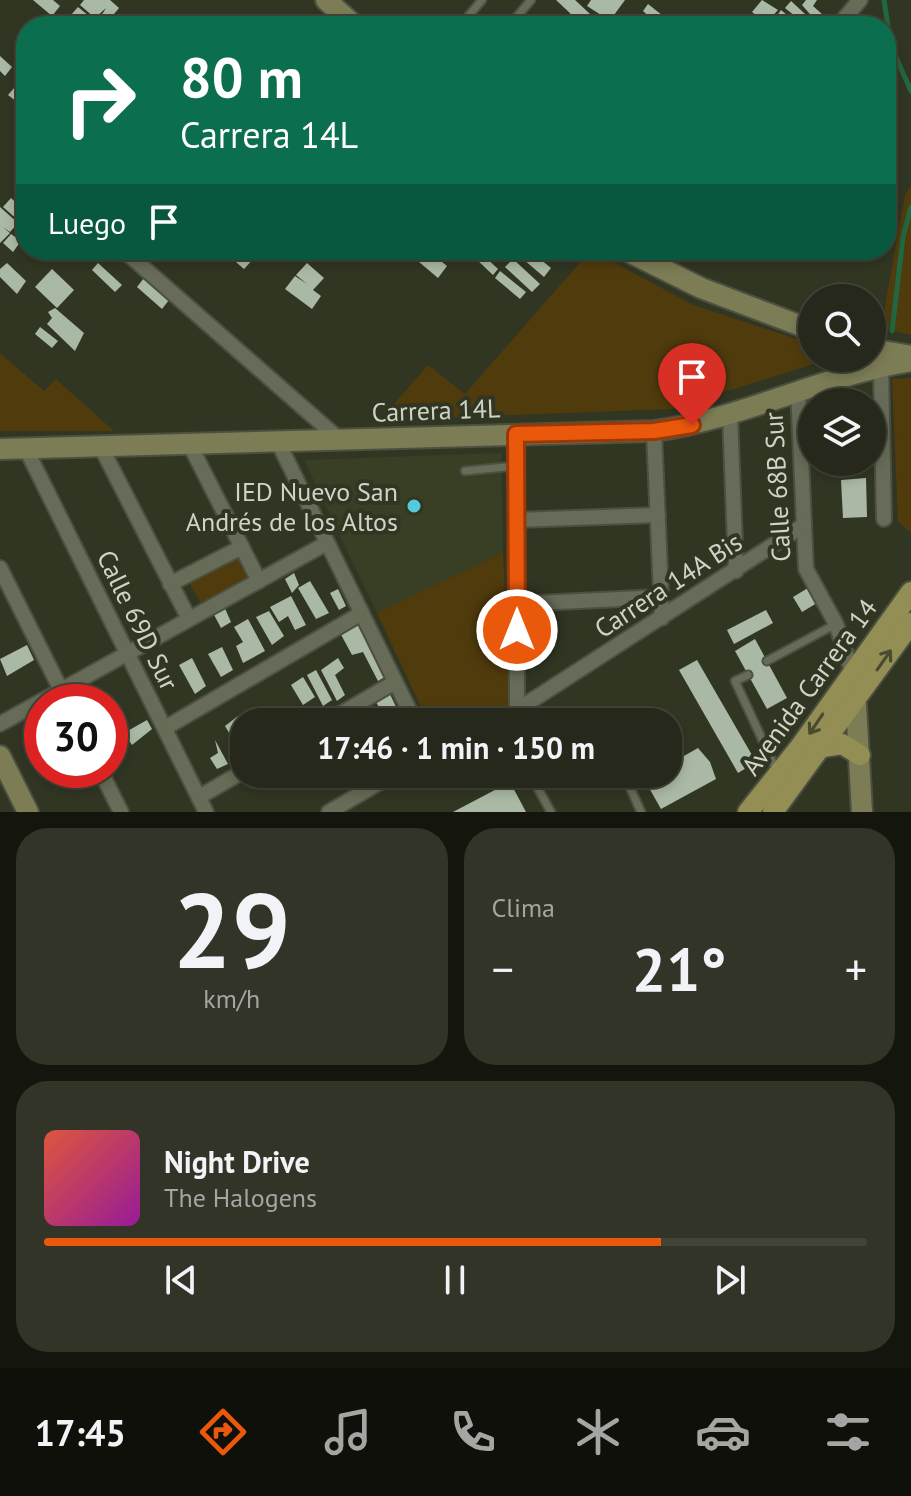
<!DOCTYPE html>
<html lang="es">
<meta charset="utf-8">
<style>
:root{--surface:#25281a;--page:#313427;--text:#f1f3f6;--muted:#a3a6a2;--line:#424439;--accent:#ea580c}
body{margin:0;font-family:"PT Sans",sans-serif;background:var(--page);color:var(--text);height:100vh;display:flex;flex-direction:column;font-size:30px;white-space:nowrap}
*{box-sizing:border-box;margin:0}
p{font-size:26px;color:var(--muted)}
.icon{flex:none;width:44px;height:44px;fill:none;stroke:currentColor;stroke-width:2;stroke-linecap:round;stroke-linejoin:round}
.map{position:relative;height:812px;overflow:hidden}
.details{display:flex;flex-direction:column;gap:16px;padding:16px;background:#14160e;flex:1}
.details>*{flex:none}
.guide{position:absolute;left:16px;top:16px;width:880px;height:244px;border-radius:32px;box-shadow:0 4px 12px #0003,0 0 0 2px var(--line);background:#0b6e4f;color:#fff;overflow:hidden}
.fabs{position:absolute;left:798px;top:284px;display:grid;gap:16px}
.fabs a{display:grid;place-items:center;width:88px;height:88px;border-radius:50%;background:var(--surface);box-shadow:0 4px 12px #0003,0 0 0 2px var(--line);font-size:40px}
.speed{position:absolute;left:24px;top:684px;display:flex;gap:16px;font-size:40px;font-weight:700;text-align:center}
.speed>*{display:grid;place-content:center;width:104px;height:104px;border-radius:50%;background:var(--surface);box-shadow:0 4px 12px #0003,0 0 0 2px var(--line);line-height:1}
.speed .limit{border:12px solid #d22;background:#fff;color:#111}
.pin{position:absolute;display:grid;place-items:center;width:68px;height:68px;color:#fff;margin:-82px -34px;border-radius:50% 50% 50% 0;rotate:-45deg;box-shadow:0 0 8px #0007}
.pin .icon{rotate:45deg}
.me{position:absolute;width:88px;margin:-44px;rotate:0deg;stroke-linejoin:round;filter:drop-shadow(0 0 6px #0008)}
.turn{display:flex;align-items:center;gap:28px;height:168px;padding:0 32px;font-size:36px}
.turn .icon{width:104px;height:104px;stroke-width:2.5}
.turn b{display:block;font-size:56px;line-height:68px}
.then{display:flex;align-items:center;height:76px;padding:0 32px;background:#0003;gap:16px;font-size:30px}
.big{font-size:60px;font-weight:700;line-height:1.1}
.details .card{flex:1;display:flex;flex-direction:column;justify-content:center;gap:12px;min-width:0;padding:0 28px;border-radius:32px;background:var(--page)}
.details .dial{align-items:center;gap:0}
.dial b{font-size:104px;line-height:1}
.song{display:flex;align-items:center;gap:24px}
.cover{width:96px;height:96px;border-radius:12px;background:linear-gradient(135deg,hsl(10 70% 55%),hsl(300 70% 35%))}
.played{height:8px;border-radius:4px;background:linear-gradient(90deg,var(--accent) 75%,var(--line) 75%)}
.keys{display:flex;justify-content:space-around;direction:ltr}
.heat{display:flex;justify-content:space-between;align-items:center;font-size:44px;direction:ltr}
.details .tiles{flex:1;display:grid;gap:16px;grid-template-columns:1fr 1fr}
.card:last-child{grid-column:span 2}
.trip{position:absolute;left:230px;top:708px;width:452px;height:80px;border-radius:32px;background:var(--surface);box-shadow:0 4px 12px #0003,0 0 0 2px var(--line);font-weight:700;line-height:80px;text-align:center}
.dock{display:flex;height:128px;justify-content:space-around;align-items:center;background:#0f100a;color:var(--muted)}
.dock .icon{width:56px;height:56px}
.dock .active{color:var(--accent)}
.dock b{font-size:36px;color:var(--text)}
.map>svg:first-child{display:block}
.built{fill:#393f25}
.green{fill:#503b0d}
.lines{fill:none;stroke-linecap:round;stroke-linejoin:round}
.stream{stroke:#216740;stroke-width:5}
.building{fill:#aab9a5}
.lane-casing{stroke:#4c5041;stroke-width:11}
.street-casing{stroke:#4c5041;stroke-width:18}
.secondary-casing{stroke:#4c5041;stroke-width:24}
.primary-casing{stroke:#4c5041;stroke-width:24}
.lane{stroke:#666c57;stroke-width:7}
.street{stroke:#666c57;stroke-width:14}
.secondary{stroke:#7c7d55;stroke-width:20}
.primary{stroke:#938e53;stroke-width:20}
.oneway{stroke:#4a4c2f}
.route-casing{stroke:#983908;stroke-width:20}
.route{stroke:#ea580c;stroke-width:14}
.poi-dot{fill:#54cadd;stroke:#313623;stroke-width:3}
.labels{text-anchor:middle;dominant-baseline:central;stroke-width:8;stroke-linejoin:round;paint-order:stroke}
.street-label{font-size:26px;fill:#d0d3c8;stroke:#313623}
.poi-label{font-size:26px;fill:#d0d3c8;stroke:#313623;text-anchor:end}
</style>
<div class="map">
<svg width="911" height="812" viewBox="0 0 911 812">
<rect width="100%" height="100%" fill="#313623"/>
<!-- built -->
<polygon class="built" points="501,453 503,552 377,613 304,460"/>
<!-- green -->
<g class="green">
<polygon points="911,186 911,335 881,328 905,195"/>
<polygon points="591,250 693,305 812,344 812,358 832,358 671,409 380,420 428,365 465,394"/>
<polygon points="0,353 44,391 56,379 114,431 0,431"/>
<polygon points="911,378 911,533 898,521 892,379"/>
<polygon points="503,552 511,713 492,722 428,722 377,613"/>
<polygon points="237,555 249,577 201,604 189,582"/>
</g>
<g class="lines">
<!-- stream -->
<g class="stream">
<polyline points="884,0 891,46 911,91"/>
<polyline points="892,331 903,237 911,207"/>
</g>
</g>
<!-- building -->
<g class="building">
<polygon points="33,0 53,0 60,6 52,16"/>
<polygon points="84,0 110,0 119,8 104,26 95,26 106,8 95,18 80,5"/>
<polygon points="556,0 575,0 603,26 588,26 577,14 574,17 584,26 569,26 566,24 572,15"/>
<polygon points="591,0 625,0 614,15 615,24 587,6"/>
<polygon points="762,0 778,10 766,23 752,12"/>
<polygon points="806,0 817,0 813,6 823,15 816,21 802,5"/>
<polygon points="791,1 818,26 812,26 804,18 801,21 785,8"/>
<polygon points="648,4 672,23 669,26 659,26 643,11"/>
<polygon points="78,7 95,21 91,26 68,26 64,23"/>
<polygon points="781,10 800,26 785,26 776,17"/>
<polygon points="635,16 646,26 628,26"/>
<polygon points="0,56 12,67 5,76 0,71"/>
<polygon points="15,87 26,96 21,105 8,95"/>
<polygon points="11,198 26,212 19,221 3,207"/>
<polygon points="0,207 18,223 10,232 3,227 10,233 0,243"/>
<polygon points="11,234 21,241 13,252 3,243"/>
<polygon points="222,250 249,250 256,256 244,269"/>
<polygon points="417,250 427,250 447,266 438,278 412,256"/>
<polygon points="519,250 529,250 551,268 544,277 516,253"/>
<polygon points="480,252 498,269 493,275 475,258"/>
<polygon points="513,259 540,284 532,292 505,267"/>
<polygon points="7,263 26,281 17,294 0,277 0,269"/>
<polygon points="98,263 122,285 115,292 92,270"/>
<polygon points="307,263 324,278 313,290 321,296 312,309 285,289 295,276 307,284 296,275"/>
<polygon points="52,269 74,290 57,308 35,287"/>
<polygon points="500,271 526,292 520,299 495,278"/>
<polygon points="144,278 169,300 162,309 137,287"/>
<polygon points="55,308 84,333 75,351 47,324 52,318 48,312"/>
<polygon points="40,327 58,341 52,348 35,334"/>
<polygon points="866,478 867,517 843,518 841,480"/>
<polygon points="294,573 299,585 292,593 285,579"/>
<polygon points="310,581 329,613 316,619 298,588"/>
<polygon points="808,588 817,603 802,612 793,597"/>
<polygon points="338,589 346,606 339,610 330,593"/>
<polygon points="291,596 306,625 295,630 288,616 279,622 270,607"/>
<polygon points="223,604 231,622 221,628 212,611"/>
<polygon points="766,610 773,623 734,644 727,630"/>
<polygon points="269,611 284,636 272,645 256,617"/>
<polygon points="248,619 265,651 243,663 236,646 243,642 234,627"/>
<polygon points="358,619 388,675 378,681 363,652 352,655 338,629"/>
<polygon points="755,639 787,698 767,709 735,651"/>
<polygon points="27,645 34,660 7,676 0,659"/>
<polygon points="222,647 233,670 221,677 208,654"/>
<polygon points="192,658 206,686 195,694 179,665"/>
<polygon points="338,658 344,668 335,675 345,695 337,701 321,670"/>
<polygon points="697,660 756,762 738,773 679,670"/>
<polygon points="316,670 332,700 323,706 307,675"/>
<polygon points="303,677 315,697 303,705 291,685"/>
<polygon points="388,690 398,711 385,719 374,698"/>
<polygon points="238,716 244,728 244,751 241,753 225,726"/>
<polygon points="147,720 152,729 132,745 124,733"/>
<polygon points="215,740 228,764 217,769 210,758 218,753"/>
<polygon points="698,748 710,762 716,779 661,809 644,779 653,774 668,774 668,765"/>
<polygon points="510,782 526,812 453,812"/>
</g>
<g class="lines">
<defs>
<g id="lane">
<polyline points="460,26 482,0"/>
<polyline points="509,26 531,0"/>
<polyline points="465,471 516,466"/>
<polyline points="767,661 836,624"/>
<polyline points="748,675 735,681 777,771"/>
<polyline points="535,774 536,785 551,812"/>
<polyline points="624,774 641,812"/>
</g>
<g id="street">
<polyline points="838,26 860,0"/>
<polyline points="128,254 339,439"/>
<polyline points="881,368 884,519"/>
<polyline points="798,389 806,569 836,624 852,671"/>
<polyline points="730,414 736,571"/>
<polyline points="654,431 662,618"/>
<polyline points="516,434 517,710"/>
<polyline points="278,442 415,722"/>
<polyline points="190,445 259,581"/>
<polyline points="101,447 188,617"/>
<polyline points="26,449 206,812"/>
<polyline points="516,520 658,515"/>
<polyline points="0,568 67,702"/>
<polyline points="170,584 242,547"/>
<polyline points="517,604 661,597"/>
<polyline points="517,710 804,525"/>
<polyline points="327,722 395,682"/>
<polyline points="0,724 327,543"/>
<polyline points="165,728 362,613"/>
<polyline points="100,770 121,812"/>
<polyline points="199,797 244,771"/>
<polyline points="329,812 394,774"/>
</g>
<g id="secondary">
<polyline points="326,0 355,26"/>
<polyline points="625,250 701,288 812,330"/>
<polyline points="872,349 911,356"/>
<path d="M0 449 654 431C742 419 823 375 911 361"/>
<polyline points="855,686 862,812"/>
<polyline points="0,756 28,812"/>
</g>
<g id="primary">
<polyline points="823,747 842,744 860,755"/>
<polyline points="748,812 800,747 911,592"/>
<polyline points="773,812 911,623"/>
</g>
</defs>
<!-- lane casing -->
<use href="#lane" class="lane-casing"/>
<!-- street casing -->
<use href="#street" class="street-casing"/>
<!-- secondary casing -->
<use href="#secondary" class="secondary-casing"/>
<!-- primary casing -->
<use href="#primary" class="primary-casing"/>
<!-- lane -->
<use href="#lane" class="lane"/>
<!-- street -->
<use href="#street" class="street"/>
<!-- secondary -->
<use href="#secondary" class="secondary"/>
<!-- primary -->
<use href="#primary" class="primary"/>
</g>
<!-- one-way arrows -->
<defs><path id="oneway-shaft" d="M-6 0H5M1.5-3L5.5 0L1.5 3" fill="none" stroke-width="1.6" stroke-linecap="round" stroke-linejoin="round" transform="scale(2)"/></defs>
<g class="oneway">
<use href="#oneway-shaft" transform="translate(884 660) rotate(-55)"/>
<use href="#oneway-shaft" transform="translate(816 724) rotate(124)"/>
</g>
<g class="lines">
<defs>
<polyline id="route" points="517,630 516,434 654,431 692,425"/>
</defs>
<!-- route casing -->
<use href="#route" class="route-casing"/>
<!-- route -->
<use href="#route" class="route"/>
</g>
<!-- markers -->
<circle class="poi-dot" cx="414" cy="506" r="8"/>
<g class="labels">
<!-- street labels -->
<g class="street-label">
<text transform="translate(436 410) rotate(-2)">Carrera 14L</text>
<text transform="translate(777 487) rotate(-93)">Calle 68B Sur</text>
<text transform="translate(668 585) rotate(-33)">Carrera 14A Bis</text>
<text transform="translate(138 620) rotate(64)">Calle 69D Sur</text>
<text transform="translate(809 687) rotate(-54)">Avenida Carrera 14</text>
</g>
<!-- poi labels -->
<g class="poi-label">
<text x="398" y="491">IED Nuevo San<tspan x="398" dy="30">Andrés de los Altos</tspan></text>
</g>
</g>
</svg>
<div class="fabs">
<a><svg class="icon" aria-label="search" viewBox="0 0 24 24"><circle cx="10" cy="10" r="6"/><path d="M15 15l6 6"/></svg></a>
<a><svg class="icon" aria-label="layers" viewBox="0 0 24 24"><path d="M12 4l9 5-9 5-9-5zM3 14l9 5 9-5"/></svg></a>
</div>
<div class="speed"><div class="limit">30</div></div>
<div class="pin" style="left:692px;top:425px;background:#d93025"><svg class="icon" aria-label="arrive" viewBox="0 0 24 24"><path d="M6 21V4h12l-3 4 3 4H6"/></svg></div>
<svg class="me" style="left:517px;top:630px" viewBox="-20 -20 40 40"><circle r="17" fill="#ea580c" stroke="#fff" stroke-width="3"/><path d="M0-11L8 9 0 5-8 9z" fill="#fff"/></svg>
<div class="trip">17:46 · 1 min · 150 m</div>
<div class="guide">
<div class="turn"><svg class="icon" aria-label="right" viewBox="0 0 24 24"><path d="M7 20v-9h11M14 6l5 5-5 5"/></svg><div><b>80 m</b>Carrera 14L</div></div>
<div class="then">Luego<svg class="icon" aria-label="arrive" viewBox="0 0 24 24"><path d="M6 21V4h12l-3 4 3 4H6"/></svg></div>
</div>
</div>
<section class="details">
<div class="tiles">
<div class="card dial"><b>29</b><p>km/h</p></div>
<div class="card"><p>Clima</p>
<div class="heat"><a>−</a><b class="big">21°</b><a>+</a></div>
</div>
<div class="card">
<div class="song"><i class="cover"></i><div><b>Night Drive</b><p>The Halogens</p></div></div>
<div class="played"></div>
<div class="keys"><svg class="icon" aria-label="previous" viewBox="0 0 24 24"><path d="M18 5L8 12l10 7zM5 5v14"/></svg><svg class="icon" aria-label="pause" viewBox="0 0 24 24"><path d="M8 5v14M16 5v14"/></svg><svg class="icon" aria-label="next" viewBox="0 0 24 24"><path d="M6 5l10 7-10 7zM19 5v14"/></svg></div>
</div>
</div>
</section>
<nav class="dock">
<b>17:45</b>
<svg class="icon active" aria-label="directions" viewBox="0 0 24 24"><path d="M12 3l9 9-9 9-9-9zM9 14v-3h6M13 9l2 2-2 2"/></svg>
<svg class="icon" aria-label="music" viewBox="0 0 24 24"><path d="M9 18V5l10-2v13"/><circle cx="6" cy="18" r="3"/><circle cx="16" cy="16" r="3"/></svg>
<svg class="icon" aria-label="phone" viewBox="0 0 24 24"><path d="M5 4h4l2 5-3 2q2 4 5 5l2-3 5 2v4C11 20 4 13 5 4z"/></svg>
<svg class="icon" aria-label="climate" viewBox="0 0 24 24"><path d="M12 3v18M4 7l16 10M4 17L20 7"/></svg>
<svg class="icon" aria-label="car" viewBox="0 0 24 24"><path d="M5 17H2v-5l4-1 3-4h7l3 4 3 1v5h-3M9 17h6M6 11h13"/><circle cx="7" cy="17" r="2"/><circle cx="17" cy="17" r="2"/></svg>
<svg class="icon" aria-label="filters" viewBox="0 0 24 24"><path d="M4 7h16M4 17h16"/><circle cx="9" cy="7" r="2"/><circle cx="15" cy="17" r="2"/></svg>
</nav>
